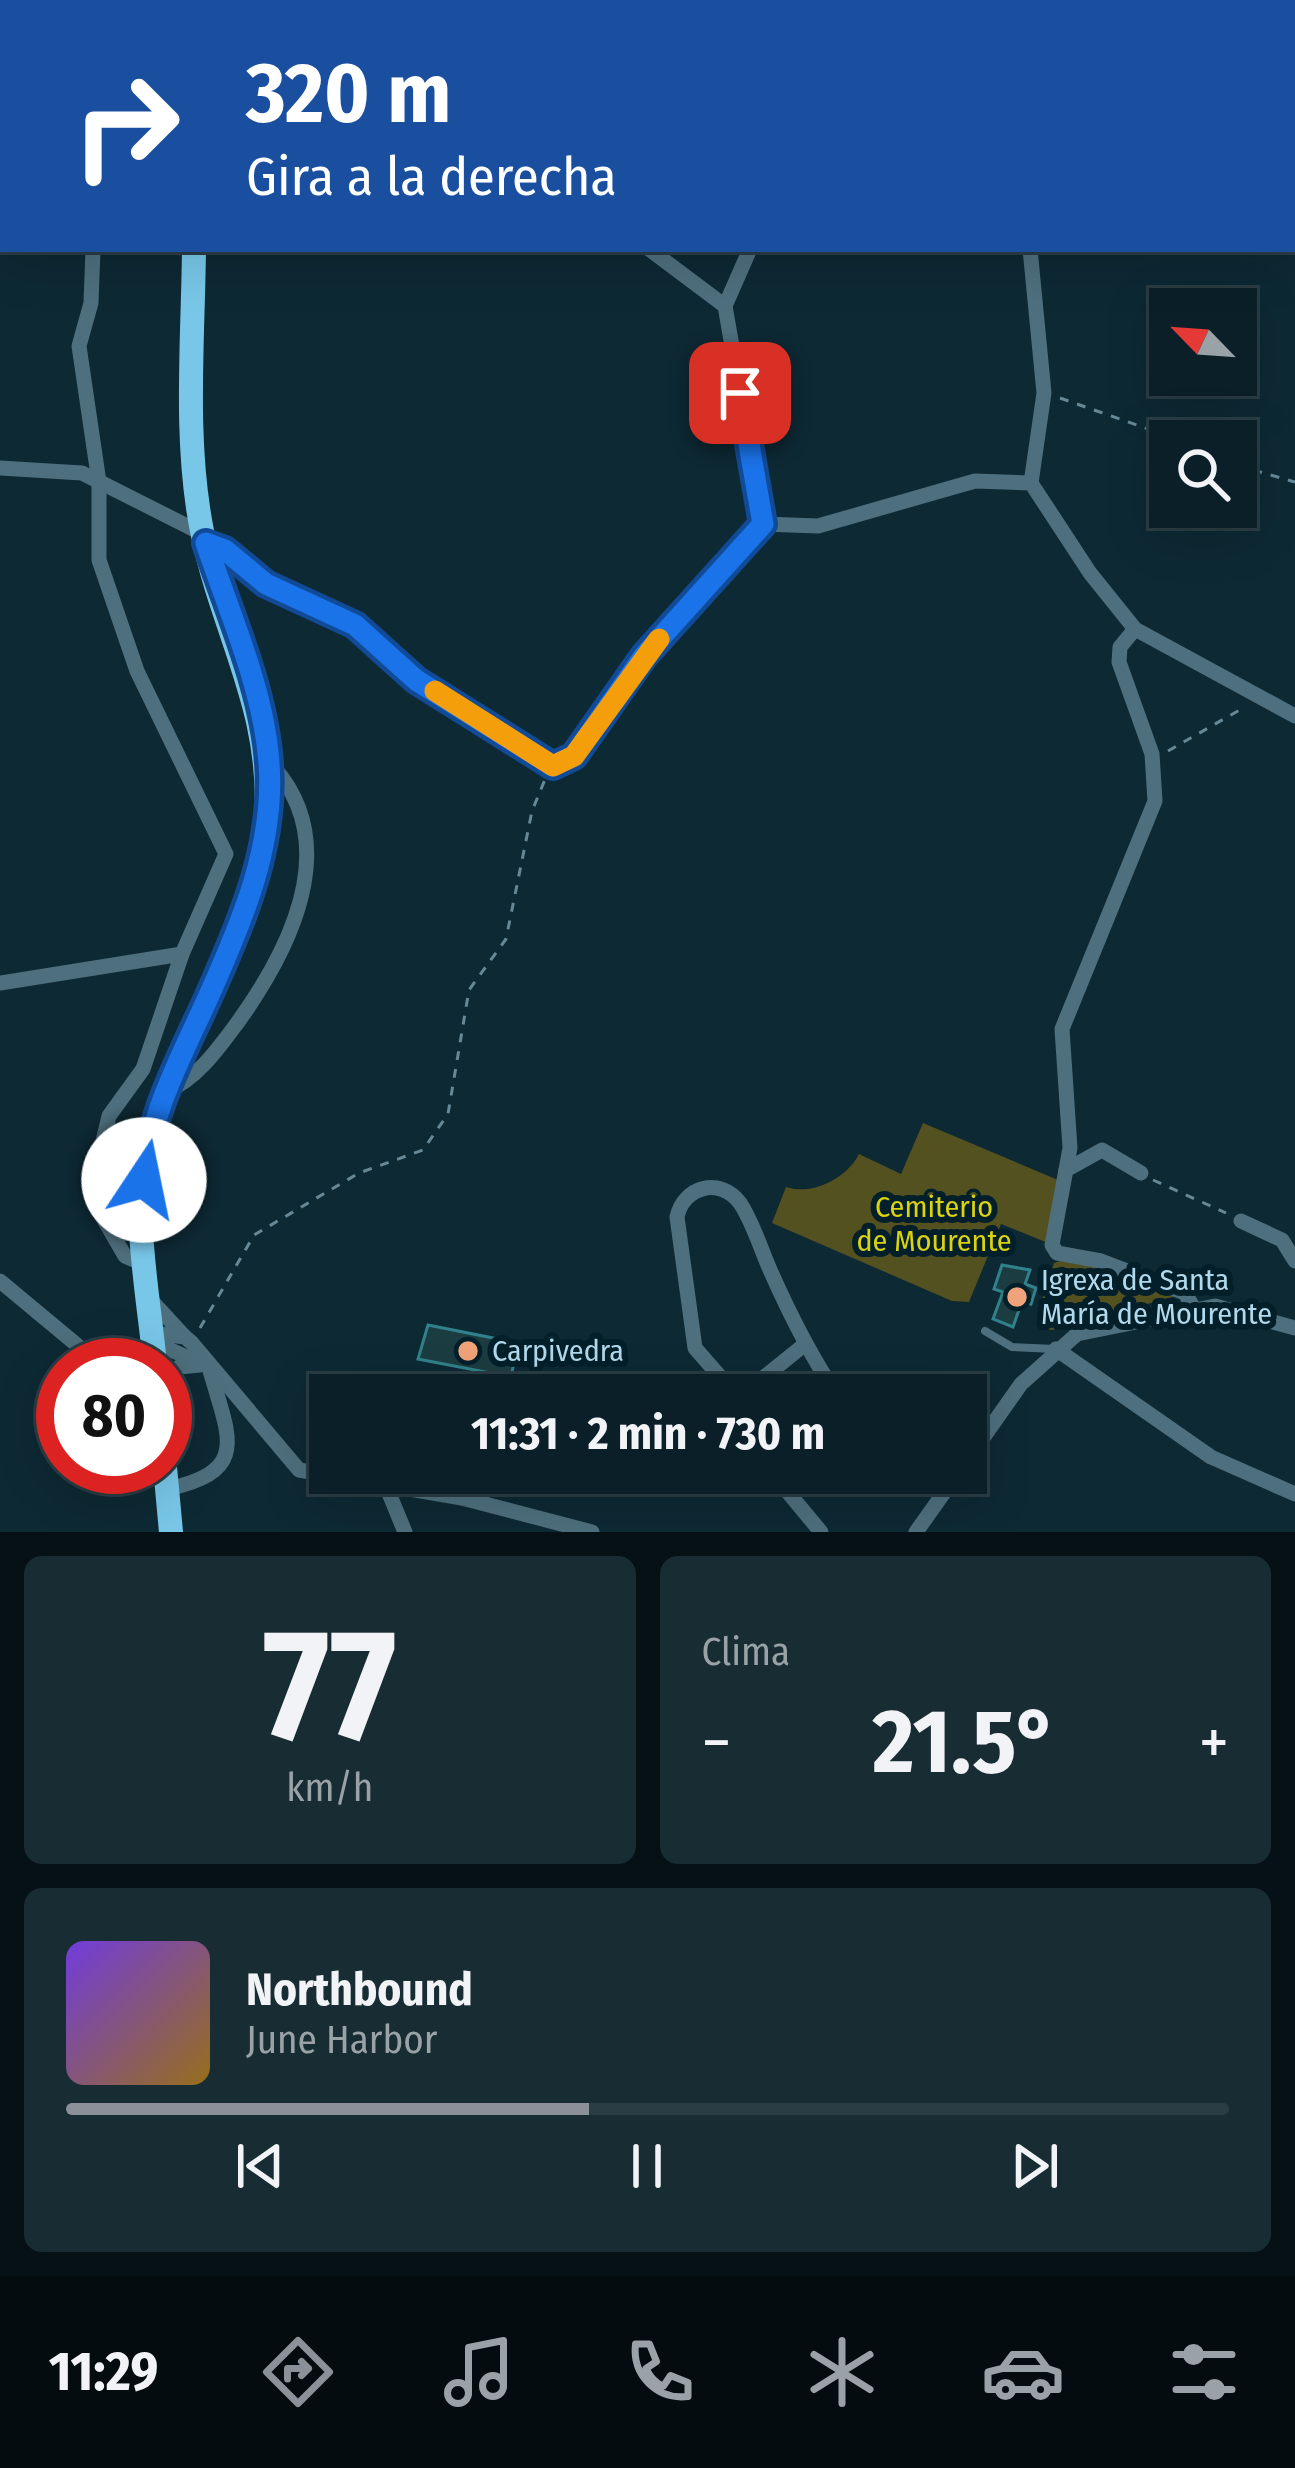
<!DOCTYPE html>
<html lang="es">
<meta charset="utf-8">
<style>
:root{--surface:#0a1f27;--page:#182c33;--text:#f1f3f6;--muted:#99a2a7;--line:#2a3d44;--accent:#8c9099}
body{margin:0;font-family:"Fira Sans Condensed",sans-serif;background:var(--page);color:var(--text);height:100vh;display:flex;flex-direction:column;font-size:45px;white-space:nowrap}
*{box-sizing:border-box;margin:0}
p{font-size:39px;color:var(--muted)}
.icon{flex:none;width:66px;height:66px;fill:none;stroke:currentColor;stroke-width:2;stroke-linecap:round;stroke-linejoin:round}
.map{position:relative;height:1532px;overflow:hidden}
.details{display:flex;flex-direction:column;gap:24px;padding:24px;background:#061115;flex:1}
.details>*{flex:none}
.banner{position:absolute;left:0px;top:0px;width:1296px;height:252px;box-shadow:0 12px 48px #0002,0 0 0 3px var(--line);background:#1a4fa0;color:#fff;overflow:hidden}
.needle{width:78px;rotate:295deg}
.buttons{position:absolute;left:1149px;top:288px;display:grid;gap:24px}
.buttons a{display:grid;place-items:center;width:108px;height:108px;border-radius:0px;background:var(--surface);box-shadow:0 12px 48px #0002,0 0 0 3px var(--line);font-size:60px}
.speed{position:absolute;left:36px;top:1338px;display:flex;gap:24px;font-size:60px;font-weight:700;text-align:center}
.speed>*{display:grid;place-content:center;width:156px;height:156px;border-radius:50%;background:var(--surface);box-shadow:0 12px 48px #0002,0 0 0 3px var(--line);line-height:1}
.speed .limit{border:18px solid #d22;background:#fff;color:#111}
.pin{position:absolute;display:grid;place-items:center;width:102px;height:102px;color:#fff;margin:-51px;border-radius:24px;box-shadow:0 6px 18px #0006}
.me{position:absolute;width:132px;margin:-66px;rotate:11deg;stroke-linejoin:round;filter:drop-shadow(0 0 9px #0008)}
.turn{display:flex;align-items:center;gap:42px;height:252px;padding:0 48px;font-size:54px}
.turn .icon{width:156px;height:156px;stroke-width:2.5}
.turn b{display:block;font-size:84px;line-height:102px}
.big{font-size:90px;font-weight:700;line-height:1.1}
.details .card{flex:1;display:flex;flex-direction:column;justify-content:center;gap:18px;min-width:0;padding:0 42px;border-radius:18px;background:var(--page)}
.details .dial{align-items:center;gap:0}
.dial b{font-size:156px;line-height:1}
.song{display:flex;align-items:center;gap:36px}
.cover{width:144px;height:144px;border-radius:18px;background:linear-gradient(135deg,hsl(260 70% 55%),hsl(40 70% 35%))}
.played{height:12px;border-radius:6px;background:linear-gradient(90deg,var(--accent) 45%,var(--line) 45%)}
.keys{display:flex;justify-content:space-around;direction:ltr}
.heat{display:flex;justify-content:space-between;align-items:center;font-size:66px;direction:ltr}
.details .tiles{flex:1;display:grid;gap:24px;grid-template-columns:1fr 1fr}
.card:last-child{grid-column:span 2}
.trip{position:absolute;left:309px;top:1374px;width:678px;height:120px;border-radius:0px;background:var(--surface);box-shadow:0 12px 48px #0002,0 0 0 3px var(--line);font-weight:700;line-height:120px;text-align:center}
.tabs{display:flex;height:192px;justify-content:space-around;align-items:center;background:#040c10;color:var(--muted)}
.tabs .icon{width:84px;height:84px}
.tabs .on{color:var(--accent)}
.tabs b{font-size:54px;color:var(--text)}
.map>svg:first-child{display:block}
.green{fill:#53511f}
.building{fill:#1b3c40;stroke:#30818b;stroke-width:3}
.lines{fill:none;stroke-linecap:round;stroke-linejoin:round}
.path{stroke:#668897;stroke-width:3;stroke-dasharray:9 9;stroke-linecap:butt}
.service{stroke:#4e6f7d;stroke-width:8}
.minor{stroke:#4e6f7d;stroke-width:15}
.trunk{stroke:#78c6e8;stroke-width:24}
.route-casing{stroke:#114b97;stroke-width:30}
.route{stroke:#1a73e8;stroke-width:21}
.slow{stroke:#f59e0b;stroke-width:21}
.poi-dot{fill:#f0a27a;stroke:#031f2a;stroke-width:4.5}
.labels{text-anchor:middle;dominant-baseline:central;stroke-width:12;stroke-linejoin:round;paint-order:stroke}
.park-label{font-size:30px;fill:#dbd30f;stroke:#031f2a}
.poi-label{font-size:30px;fill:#b1d9eb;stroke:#031f2a;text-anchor:start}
</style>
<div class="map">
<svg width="1295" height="1532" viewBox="0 0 1295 1532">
<rect width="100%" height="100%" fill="#0d2934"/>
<!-- green -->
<g class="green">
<path d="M923 1123 1058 1180 1048 1243 1001 1224 969 1302 952 1301 772 1223 786 1187C813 1196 847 1178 859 1154L901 1174Z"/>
<polygon points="1060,1261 1082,1262 1180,1295 1052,1330 1040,1327 1044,1315 1039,1310 1054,1263"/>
</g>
<!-- building -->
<g class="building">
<polygon points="1002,1265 1030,1270 1025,1284 1036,1288 1031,1304 1022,1301 1013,1327 993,1319 1003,1292 994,1289"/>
<polygon points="428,1325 518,1343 511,1377 418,1359"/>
</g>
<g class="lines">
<!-- path -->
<g class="path">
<polyline points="1071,0 1071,3"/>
<polyline points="1060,398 1182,441"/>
<polyline points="1236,465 1295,482"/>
<polyline points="1168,751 1243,708"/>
<polyline points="1153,1180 1226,1213"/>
<polyline points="200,1328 254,1235 359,1173 423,1150 448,1114 469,990 506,939 532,811 546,777"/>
</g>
<!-- service -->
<g class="service">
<polyline points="985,1331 1012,1347 1054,1349"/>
<polyline points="433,1379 458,1395"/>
<polyline points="569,1395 570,1394"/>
<polyline points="465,1490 489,1473"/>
</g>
<!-- minor -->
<g class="minor">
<polyline points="101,0 101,3"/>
<polyline points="375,0 375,3"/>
<polyline points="93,249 91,303 79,346 99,482 99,560 137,671 226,854 182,954 143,1069 109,1116 95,1174 103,1218 125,1256 146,1265"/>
<polyline points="649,249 725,306 763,524"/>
<polyline points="1030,249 1044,393 1031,483"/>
<polyline points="725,306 750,249"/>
<polyline points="0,468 82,473 203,534"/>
<polyline points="206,543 225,551 266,583 355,625 416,680 553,766 574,756 644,656 763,524 818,526 975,481 1031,483 1090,573 1135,629 1295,716"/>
<polyline points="1135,629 1120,647 1119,662 1152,754 1155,801 1062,1029 1070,1148 1052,1245 1057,1253 1101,1261 1185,1293 1193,1307"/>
<polyline points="0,983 182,954"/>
<path d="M166 1092C197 1079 218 1049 238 1022 291 948 345 841 269 762"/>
<polyline points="1066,1170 1102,1150 1141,1173"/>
<polyline points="1241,1221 1282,1240 1295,1261"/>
<polyline points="0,1281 101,1365"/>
<polyline points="150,1299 185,1337"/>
<polyline points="152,1333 185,1337 192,1343 299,1470 462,1498 592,1532"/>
<path d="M153 1342 209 1367C228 1436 252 1471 167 1489"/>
<polyline points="1056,1349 1211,1457 1295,1494"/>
<polyline points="165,1380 179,1367 200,1365"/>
<polyline points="411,1382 422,1395"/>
<path d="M736 1395 695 1348 677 1217C683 1187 720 1176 740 1203 753 1222 761 1250 771 1272 790 1315 810 1355 837 1395"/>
<polyline points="742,1395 804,1345"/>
<polyline points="966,1462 1021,1384 1077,1334 1215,1306 1295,1328"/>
<polyline points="772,1473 821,1532"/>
<polyline points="386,1486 405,1532"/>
<polyline points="462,1498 462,1473"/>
<polyline points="916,1532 958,1473"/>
</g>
<!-- trunk -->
<g class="trunk">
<polyline points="195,3 195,0"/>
<path d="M155 1365C149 1296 131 1215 147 1147 174 1035 259 939 266 823 274 709 223 636 202 531 184 440 193 342 194 249"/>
<polyline points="165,1467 171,1532"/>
</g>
</g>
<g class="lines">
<defs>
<path id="route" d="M144 1180C149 1113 184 1052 211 991 243 919 275 844 269 763 264 690 229 612 206 543L225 550 266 584 355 625 416 680 553 766 574 756 644 656 763 524 740 393"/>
</defs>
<!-- route casing -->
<use href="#route" class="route-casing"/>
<!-- route -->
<use href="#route" class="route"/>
<!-- slow -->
<polyline class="slow" points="435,691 553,766 574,756 659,639"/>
</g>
<!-- markers -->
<g class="poi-dot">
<circle cx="1017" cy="1297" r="12"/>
<circle cx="468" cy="1351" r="12"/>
</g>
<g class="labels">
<!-- park labels -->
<g class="park-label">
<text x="934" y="1207">Cemiterio<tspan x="934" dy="34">de Mourente</tspan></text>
</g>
<!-- poi labels -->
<g class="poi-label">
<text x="1041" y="1280">Igrexa de Santa<tspan x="1041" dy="34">María de Mourente</tspan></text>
<text x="492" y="1351">Carpivedra</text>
</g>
</g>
</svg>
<div class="buttons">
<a><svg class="needle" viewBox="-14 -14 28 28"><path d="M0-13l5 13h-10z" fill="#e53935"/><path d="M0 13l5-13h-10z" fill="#99a2a7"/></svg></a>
<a><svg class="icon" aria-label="search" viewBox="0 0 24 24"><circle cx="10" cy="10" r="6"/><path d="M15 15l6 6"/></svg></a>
</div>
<div class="speed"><div class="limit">80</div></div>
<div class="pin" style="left:740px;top:393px;background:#d93025"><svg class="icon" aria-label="arrive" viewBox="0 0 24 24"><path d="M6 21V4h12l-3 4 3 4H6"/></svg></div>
<svg class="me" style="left:144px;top:1180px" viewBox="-20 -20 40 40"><circle r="19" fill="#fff"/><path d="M0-13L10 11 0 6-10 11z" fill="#1a73e8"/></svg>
<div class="trip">11:31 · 2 min · 730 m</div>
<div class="banner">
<div class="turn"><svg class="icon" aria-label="right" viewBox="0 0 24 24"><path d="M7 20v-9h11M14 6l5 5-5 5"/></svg><div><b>320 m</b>Gira a la derecha</div></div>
</div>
</div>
<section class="details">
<div class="tiles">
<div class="card dial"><b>77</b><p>km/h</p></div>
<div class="card"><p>Clima</p>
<div class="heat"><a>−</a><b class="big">21.5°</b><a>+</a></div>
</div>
<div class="card">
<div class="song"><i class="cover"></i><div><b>Northbound</b><p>June Harbor</p></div></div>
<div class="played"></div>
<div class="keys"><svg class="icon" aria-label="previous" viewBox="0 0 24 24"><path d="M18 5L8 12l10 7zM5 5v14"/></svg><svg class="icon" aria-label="pause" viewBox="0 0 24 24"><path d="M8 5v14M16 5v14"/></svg><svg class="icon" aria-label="next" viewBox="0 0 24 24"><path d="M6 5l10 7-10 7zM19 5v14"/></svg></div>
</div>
</div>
</section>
<nav class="tabs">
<b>11:29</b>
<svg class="icon on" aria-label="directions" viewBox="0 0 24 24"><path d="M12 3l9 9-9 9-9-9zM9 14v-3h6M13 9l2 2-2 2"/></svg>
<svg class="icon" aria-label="music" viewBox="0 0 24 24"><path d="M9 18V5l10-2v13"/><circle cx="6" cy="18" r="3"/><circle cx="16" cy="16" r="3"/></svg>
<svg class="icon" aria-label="phone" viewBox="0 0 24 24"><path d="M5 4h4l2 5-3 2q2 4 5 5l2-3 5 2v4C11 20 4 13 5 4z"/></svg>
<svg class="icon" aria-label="climate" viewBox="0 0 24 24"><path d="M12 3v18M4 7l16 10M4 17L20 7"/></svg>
<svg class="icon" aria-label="car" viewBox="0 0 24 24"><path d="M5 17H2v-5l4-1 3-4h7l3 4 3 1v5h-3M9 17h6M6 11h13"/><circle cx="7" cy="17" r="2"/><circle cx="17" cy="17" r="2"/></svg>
<svg class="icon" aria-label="filters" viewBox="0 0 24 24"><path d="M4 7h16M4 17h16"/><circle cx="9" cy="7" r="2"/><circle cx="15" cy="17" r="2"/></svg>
</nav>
